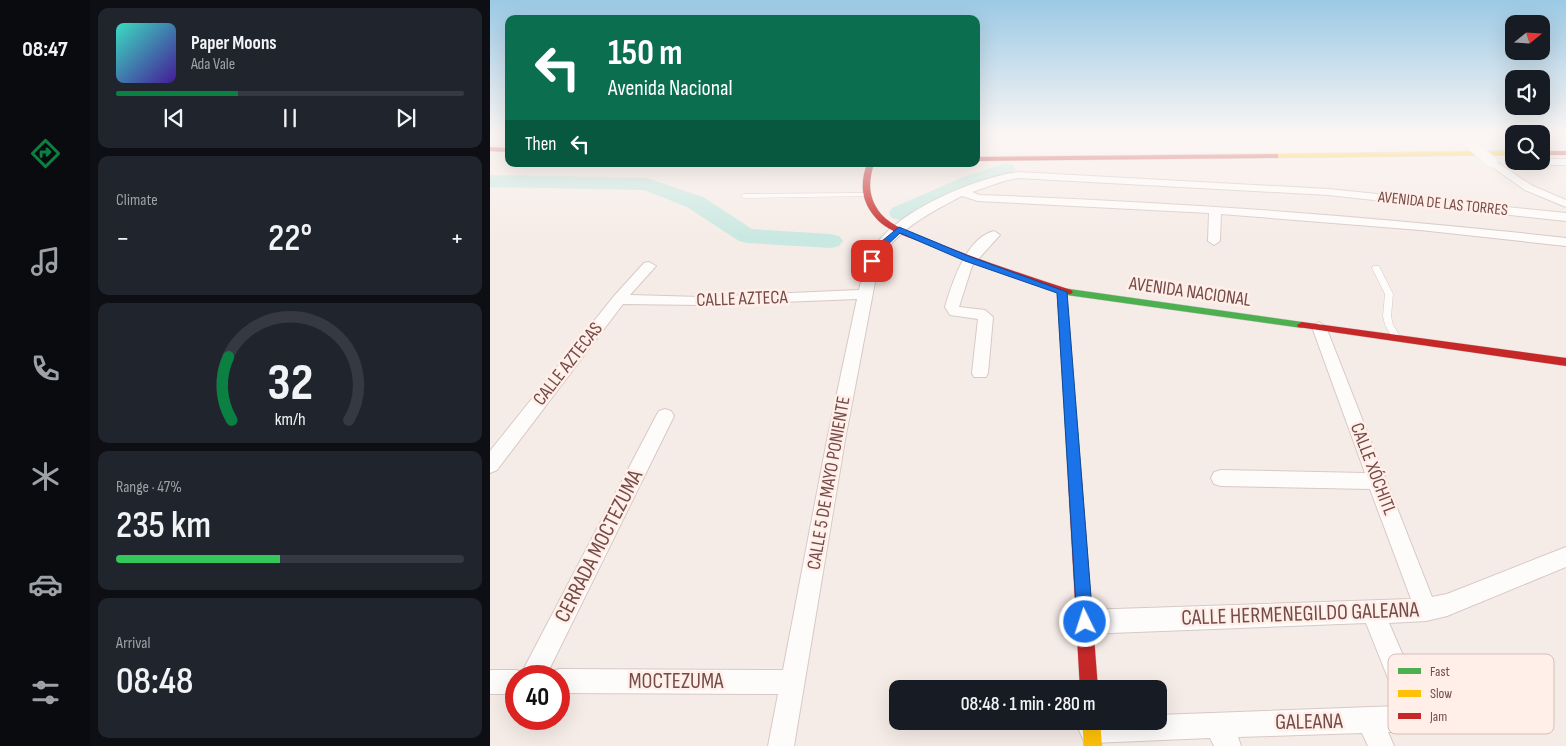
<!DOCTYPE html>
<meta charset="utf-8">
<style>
:root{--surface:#171b24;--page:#20242c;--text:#f1f3f6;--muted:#9ea1a6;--line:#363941;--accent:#0b8043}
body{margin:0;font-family:"Sofia Sans Condensed",sans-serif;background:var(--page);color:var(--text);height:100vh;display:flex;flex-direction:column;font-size:19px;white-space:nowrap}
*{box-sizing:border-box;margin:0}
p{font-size:16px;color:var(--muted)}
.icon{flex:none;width:28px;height:28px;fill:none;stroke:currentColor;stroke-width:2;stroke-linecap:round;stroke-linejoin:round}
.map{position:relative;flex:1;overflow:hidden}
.drawer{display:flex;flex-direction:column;gap:8px;padding:8px;background:#0d0f14;width:400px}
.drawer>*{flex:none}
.banner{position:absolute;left:15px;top:15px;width:475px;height:152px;border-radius:10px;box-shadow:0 5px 20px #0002;background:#0b6e4f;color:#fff;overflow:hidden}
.needle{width:32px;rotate:72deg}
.controls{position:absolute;left:1015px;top:15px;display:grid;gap:10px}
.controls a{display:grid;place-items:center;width:45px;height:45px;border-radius:10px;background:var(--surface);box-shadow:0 5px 20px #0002;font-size:25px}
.speed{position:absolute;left:15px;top:665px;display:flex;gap:10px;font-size:25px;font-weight:700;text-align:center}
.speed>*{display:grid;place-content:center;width:65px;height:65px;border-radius:50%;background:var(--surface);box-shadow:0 5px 20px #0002;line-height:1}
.speed .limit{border:8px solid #d22;background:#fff;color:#111}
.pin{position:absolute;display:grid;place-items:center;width:42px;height:42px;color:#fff;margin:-21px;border-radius:10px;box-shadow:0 2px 8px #0006}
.me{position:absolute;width:55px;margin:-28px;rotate:356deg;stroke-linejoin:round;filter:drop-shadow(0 0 4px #0008)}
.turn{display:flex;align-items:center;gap:18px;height:105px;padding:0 20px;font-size:22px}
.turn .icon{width:65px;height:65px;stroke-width:2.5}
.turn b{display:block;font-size:35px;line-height:42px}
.then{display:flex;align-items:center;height:48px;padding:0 20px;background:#0003;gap:10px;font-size:19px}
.big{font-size:38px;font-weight:600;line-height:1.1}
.drawer .card{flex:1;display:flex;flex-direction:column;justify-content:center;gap:8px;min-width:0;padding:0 18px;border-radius:10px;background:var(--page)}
.drawer .dial{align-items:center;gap:0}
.dial svg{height:130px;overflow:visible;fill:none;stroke:var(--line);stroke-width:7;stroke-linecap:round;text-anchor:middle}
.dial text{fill:var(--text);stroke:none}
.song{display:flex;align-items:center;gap:15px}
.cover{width:60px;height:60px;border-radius:8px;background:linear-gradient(135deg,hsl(170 70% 55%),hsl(260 70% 35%))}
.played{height:5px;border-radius:2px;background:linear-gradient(90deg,var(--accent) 35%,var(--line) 35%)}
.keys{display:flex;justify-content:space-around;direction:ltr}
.heat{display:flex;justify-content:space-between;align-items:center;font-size:28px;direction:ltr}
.charge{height:8px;border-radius:4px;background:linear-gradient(90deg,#34c759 47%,var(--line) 0)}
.trip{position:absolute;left:399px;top:680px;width:278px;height:50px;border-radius:10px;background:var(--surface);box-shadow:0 5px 20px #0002;font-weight:600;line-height:50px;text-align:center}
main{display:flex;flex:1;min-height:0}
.tab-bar{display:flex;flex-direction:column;width:90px;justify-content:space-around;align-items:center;background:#090b0e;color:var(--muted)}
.tab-bar .icon{width:35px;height:35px}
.tab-bar .on{color:var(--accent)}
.tab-bar b{font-size:22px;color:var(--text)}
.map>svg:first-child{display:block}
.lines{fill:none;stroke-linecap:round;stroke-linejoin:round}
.river{fill:#c9e8e1;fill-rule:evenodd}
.lane-casing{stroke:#d7c9c5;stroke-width:1}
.street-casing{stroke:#d7c9c5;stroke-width:2}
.fast-casing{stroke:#d6c7c4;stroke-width:1}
.slow-casing{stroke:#d6c7c4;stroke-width:1}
.jam-casing{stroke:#d6c7c4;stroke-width:1}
.lane{fill:#fefcfb;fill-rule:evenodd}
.street{fill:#fefcfb;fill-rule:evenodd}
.fast{fill:#4caf50;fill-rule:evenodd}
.slow{fill:#ffc107;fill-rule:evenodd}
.jam{fill:#c62828;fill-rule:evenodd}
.street-bridge-casing{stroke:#d7c9c5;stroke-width:12;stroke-linecap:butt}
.street-bridge{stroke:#fefcfb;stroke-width:11}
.route{fill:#1a73e8;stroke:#114b97}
.labels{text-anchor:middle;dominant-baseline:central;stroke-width:5;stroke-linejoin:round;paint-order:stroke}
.far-street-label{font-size:16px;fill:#744b48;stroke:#ffefe8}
.street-label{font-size:19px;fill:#744b48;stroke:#ffefe8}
.near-street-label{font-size:22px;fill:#744b48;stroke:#ffefe8}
.key{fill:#ffefe8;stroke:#d5beb8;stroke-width:1}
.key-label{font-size:14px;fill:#744b48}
</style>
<main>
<nav class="tab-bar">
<b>08:47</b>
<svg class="icon on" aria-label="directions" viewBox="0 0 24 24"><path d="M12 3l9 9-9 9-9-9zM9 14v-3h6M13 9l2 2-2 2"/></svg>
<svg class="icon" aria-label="music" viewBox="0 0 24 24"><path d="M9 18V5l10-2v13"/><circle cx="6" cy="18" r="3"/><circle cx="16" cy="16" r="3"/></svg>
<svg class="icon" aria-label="phone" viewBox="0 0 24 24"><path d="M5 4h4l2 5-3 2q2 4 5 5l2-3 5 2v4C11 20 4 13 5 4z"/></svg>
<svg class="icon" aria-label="climate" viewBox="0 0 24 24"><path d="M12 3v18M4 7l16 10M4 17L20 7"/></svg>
<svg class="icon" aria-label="car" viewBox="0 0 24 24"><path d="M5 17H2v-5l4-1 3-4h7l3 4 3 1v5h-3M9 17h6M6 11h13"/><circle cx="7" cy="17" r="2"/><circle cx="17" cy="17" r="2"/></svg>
<svg class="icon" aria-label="filters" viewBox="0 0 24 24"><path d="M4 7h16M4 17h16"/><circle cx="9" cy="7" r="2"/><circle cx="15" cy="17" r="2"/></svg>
</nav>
<section class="drawer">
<div class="card">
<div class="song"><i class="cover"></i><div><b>Paper Moons</b><p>Ada Vale</p></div></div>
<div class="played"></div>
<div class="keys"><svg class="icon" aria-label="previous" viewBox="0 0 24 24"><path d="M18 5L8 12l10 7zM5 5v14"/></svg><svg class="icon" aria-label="pause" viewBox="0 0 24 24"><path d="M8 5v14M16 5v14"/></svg><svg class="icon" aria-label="next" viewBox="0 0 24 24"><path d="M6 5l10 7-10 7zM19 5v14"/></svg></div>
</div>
<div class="card"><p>Climate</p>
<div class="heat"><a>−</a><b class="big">22°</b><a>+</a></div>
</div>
<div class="card dial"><svg viewBox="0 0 100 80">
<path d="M14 69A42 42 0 1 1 86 69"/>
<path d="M14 69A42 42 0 0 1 12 30" stroke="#0b8043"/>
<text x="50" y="56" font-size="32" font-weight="700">32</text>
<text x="50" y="72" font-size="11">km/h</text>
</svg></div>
<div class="card"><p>Range · 47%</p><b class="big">235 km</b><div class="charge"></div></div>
<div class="card"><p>Arrival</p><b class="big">08:48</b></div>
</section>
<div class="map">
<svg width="1076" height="746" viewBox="0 0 1076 746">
<rect width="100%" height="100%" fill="#f6ece7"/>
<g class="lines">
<!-- river -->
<g class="river">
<path d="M521 134H543C538 141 530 143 522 141L519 137Z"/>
<polygon points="516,163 523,165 526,169 523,173 485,186 418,218 410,220 402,218 399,213 402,208 471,178"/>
<polygon points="0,175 157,178 213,197 262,229 341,234 349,236 353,241 349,246 341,248 257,243 249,241 197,207 154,190 0,187"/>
</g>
<defs>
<g id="lane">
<polygon points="376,193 379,195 378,196 254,198 251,196 254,194"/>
<polygon points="883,266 889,266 903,294 901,316 903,325 911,338 910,340 904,340 895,325 893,316 895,294 882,268"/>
</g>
<g id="street">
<polygon points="1002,159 1043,186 1076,200 1076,207 1035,190 998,164 997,162"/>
<polygon points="1051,159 1076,159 1076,165 1027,165 1022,162 1024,160 1051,161"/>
<path d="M528 172 838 189 1076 213V221L838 195 528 178 514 181 482 192 489 195C686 202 881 216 1076 238V246L930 230 731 214 730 241 724 245 718 241 719 213 488 201 472 196C441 212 406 230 389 261L355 440 304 746H278L288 694 69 693V676H59L60 672 69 669 293 670 337 440 367 299 211 305 133 304 7 470 0 473V451L124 296 154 263 159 262 166 266 140 295 211 297 369 290C373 274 375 260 384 247 409 210 485 178 528 172Z"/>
<path d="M504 231 510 235 482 266 469 307 495 310 503 317 498 373 496 377H484L482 373 488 319 460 315 455 307C462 283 476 238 504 231Z"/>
<path d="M829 322 836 327 942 597 957 594 1076 547V567L957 616 936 621 899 623 934 704 936 715C928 733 915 731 898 732L904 746H878L872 733 748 737 751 746H724L720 738 602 743 593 739 589 730 593 721H668V715L909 706 876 623 595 634 587 630 583 622 587 614 595 610 921 599 880 489 731 486 724 484 721 478 724 472 731 470 875 473 822 327Z"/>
<polygon points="175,409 181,411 184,416 56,676 26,676 26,694 0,694 0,670 26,670 32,672 166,416 169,411"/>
</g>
<polygon id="fast" points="572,288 812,322 817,325 812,328 577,295 592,480 590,484 585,486 580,484 578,480 567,291"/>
<g id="slow">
<polygon points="1024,151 1024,155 785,158 781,156 785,154"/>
<polygon points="592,721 610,721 612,746 594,746"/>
</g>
<g id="jam">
<polygon points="0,147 19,148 19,152 0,151"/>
<rect x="1051" y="151" width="25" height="4"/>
<polygon points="788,154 788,158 785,158 486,161 486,157"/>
<path d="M377 164H384C378 182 378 198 391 214 402 227 423 233 438 239 485 259 533 274 581 290L583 292 581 294H575C526 278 478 262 431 242 416 236 395 230 385 217 371 201 370 183 377 164Z"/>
<polygon points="812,322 1076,358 1076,366 808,327 807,325"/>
<polygon points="585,474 590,476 592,480 608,689 590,689 578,480 580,476"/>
</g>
</defs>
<!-- lane casing -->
<use href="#lane" class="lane-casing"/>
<!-- street casing -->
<use href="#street" class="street-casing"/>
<!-- fast casing -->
<use href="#fast" class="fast-casing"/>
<!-- slow casing -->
<use href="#slow" class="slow-casing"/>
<!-- jam casing -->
<use href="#jam" class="jam-casing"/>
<!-- lane -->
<use href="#lane" class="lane"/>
<!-- street -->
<use href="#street" class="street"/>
<!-- fast -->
<use href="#fast" class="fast"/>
<!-- slow -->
<use href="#slow" class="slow"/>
<!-- jam -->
<use href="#jam" class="jam"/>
<defs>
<polyline id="street-bridge" points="970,135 1002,162"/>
</defs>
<!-- street-bridge casing -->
<use href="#street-bridge" class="street-bridge-casing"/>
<!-- street-bridge -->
<use href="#street-bridge" class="street-bridge"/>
</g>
<!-- sky -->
<linearGradient id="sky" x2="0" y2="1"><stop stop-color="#9bc9e5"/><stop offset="0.56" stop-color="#fbf6f4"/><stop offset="1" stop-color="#fbf6f4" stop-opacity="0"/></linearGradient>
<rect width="1076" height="238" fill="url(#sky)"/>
<!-- route -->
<polygon class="route" points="409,227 481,257 577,292 603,622 600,628 595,630 589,628 587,622 567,293 475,261 410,233 393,249 386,263 379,263 378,261 386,246"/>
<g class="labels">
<!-- far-street labels -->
<g class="far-street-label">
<text transform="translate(953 204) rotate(6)">AVENIDA DE LAS TORRES</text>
</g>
<!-- street labels -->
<g class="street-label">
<text transform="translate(700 292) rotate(8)">AVENIDA NACIONAL</text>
<text transform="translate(252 299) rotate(-2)">CALLE AZTECA</text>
<text transform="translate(78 364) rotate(-52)">CALLE AZTECAS</text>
<text transform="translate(883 469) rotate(69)">CALLE XÓCHITL</text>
<text transform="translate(339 483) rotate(-80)">CALLE 5 DE MAYO PONIENTE</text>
</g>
<!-- near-street labels -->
<g class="near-street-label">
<text transform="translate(109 546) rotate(-63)">CERRADA MOCTEZUMA</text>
<text transform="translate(810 614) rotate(-2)">CALLE HERMENEGILDO GALEANA</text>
<text x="186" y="681">MOCTEZUMA</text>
<text transform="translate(819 722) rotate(-1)">GALEANA</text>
</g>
</g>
<!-- legend -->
<rect x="898" y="654" width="166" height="80" rx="8" class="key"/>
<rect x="908" y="668" width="23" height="6" fill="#4caf50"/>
<rect x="908" y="690" width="23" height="7" fill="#ffc107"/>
<rect x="908" y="713" width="23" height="6" fill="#c62828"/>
<g class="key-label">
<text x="940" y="676">Fast</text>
<text x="940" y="698">Slow</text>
<text x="940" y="721">Jam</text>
</g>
</svg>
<div class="controls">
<a><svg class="needle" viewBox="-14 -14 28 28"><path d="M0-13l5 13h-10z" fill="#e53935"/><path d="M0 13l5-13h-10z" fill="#9ea1a6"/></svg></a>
<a><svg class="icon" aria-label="sound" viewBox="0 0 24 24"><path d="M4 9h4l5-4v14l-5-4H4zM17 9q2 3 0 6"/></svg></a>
<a><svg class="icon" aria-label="search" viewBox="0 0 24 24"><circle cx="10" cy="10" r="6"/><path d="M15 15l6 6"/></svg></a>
</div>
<div class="speed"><div class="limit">40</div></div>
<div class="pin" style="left:382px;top:261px;background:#d93025"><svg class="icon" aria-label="arrive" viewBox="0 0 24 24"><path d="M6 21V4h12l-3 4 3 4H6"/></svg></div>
<svg class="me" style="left:595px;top:622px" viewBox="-20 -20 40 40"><circle r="17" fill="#1a73e8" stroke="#fff" stroke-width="3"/><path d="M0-11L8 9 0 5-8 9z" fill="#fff"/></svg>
<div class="trip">08:48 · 1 min · 280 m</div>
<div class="banner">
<div class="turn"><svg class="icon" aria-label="left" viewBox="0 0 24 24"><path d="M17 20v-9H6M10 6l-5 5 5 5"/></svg><div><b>150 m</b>Avenida Nacional</div></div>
<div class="then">Then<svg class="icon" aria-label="left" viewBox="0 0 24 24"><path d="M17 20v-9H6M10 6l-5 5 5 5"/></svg></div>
</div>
</div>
</main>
